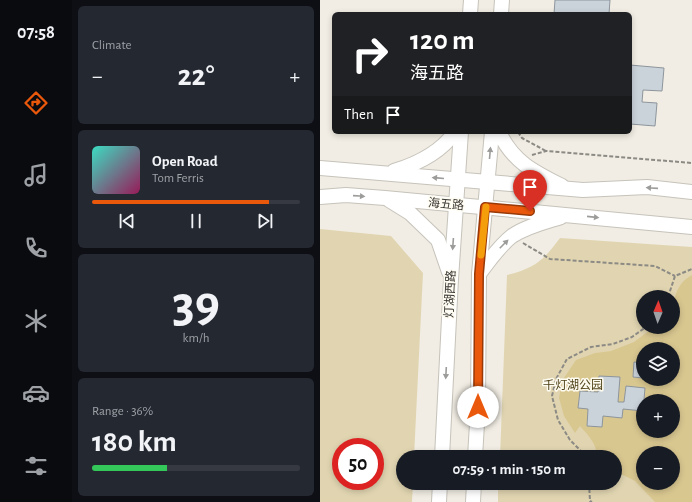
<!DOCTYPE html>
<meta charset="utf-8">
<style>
:root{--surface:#171b24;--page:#242831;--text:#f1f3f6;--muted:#9ea1a6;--line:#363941;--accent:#ea580c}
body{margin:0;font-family:"Alegreya Sans","Noto Sans SC",sans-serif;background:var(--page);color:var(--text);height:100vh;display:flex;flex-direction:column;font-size:15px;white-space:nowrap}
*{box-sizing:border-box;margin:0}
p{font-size:13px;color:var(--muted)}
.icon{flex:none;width:22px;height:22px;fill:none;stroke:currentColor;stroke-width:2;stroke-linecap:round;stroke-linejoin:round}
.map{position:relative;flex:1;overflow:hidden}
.panel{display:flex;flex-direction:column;gap:6px;padding:6px;background:#0d0f14;width:248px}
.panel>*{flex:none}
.guide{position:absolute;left:12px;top:12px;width:300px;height:122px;border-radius:6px;box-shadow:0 2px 6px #0003;background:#202124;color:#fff;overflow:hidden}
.needle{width:26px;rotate:2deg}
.fabs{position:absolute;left:316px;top:290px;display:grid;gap:8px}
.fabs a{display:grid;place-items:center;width:44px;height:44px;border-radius:50%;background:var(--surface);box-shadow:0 2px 6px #0003;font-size:20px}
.speed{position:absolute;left:12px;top:438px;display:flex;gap:8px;font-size:20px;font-weight:700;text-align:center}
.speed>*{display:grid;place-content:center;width:52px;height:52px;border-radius:50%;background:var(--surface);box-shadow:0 2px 6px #0003;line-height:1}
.speed .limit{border:6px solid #d22;background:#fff;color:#111}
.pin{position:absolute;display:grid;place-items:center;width:34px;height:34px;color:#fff;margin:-41px -17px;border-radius:50% 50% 50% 0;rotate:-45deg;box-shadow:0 0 4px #0007}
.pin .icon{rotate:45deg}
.me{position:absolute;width:44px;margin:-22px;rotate:0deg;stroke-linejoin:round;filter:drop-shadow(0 0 3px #0008)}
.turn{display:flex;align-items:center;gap:14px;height:84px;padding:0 12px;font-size:18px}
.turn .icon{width:52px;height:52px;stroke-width:2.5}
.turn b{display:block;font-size:28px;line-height:34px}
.then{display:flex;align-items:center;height:38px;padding:0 12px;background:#0003;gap:8px;font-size:15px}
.big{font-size:30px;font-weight:700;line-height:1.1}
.panel .tile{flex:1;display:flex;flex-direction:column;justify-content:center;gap:6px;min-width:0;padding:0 14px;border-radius:6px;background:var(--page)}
.panel .dial{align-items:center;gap:0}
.dial b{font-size:52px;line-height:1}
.song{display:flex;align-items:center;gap:12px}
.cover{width:48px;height:48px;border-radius:6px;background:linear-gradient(135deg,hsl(170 70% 55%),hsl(330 70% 35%))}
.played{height:4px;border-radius:2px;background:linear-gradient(90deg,var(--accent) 85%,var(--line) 85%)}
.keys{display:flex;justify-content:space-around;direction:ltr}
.heat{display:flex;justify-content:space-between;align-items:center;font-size:22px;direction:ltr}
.charge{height:6px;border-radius:3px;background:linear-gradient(90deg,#34c759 36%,var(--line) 0)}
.trip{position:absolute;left:76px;top:450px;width:226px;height:40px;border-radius:20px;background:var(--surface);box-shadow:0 2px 6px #0003;font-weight:700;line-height:40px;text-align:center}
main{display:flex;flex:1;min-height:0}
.tabs{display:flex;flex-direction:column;width:72px;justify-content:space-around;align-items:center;background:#090b0e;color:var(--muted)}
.tabs .icon{width:28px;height:28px}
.tabs .active{color:var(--accent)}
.tabs b{font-size:18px;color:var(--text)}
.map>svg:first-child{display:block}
.green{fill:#e1d5b1;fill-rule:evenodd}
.water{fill:#d9c790;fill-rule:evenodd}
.building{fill:#cbd3da;stroke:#8d959c}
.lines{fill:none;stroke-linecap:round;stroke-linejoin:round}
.secondary-casing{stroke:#c6c3ba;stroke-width:16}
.path{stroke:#8c8a84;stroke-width:2;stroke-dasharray:4 2;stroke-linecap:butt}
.secondary{stroke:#fff;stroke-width:14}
.oneway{fill:#9c9c9a}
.route-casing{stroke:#983908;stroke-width:10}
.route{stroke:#ea580c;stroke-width:7}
.slow{stroke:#f59e0b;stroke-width:7}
.labels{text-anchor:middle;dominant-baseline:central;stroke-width:3;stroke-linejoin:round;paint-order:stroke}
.street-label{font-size:12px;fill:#3a3935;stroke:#fefbf1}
.park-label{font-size:12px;fill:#504318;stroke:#fefbf1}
</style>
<main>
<nav class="tabs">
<b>07:58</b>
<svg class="icon active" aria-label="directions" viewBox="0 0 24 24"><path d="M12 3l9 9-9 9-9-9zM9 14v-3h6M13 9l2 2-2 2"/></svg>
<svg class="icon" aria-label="music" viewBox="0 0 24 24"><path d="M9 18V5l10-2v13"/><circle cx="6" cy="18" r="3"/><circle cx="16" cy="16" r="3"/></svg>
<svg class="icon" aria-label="phone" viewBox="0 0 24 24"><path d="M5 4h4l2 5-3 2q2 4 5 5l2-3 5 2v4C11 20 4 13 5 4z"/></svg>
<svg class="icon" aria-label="climate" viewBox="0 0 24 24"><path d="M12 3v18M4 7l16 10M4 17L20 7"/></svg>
<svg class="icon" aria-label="car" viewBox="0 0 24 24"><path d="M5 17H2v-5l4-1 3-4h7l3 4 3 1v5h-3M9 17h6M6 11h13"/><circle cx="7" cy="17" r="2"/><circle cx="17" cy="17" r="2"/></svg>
<svg class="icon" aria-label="filters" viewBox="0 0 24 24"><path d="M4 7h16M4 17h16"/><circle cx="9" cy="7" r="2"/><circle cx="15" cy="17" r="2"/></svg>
</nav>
<section class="panel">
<div class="tile"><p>Climate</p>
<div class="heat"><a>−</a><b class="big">22°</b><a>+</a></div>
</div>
<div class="tile">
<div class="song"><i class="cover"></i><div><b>Open Road</b><p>Tom Ferris</p></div></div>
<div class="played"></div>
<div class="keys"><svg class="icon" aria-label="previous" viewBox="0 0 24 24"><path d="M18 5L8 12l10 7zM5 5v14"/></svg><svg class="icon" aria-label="pause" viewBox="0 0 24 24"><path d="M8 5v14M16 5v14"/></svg><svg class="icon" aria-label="next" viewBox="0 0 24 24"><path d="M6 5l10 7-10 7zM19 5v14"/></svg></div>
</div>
<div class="tile dial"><b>39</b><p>km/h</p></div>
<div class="tile"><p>Range · 36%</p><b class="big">180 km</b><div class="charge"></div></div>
</section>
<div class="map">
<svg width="372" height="502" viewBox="0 0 372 502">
<rect width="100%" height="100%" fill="#f1ede4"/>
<!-- green -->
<g class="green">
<path d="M0 229 71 236 103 273 94 457H83V483H93L92 502H0ZM21 447H55V481H21Z"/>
<path d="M240 238 372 247V502H178V483H295V457H180L187 275C215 268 223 261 240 238ZM323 297H353V327H323ZM323 349H353V379H323ZM323 401H353V431H323ZM323 453H353V483H323Z"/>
</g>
<!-- water -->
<path class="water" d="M372 275V502H335L315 481 295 471V457H277C277 444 268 435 260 426L255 433 244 416 239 398 242 381 256 360 275 353 291 351 314 342 334 327H353C353 306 352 286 372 275ZM323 349H353V379H323ZM323 401H353V431H323ZM323 453H353V483H323Z"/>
<!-- building -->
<g class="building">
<polygon points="235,0 290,0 289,14 234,14"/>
<polygon points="310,65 344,68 342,91 323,90 322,102 337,103 335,126 310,124"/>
<polygon points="314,362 323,363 323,378 313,377"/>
<polygon points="279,376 300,377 298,402 304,402 306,386 325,388 323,411 303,409 302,418 283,416 282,427 267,426 268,409 258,408 260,391 278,392"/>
</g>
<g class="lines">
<defs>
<g id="secondary">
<polyline points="150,14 151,0"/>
<polyline points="181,14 182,0"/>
<path d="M179 132C193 162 214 172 242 186"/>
<polyline points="0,168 263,190 327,187 372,192"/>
<path d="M74 171C97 164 121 152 135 132"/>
<polyline points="0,197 26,195 65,198 372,227"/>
<polyline points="69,200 90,213 118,240 129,272"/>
<path d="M159 274C169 261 179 246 192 236 207 226 225 222 241 217"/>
<polyline points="122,457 131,279 141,132"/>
<polyline points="155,457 158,407 159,274 172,132"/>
<polyline points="119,502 120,483"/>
<polyline points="153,502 154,483"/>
</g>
</defs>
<!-- secondary casing -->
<use href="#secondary" class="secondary-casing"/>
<!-- path -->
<g class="path">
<polyline points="198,132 202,138 226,151"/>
<polyline points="212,155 226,151 372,163"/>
<polyline points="203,243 230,259 335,266 355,276"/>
<polyline points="348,297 355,276 372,269"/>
<polyline points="267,457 250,440 238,420 232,396 236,379 247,359 271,347 293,344 312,337 326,327"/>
<polyline points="269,483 270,501 272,502"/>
</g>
<!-- secondary -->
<use href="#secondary" class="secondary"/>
</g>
<!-- one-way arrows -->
<defs><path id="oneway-solid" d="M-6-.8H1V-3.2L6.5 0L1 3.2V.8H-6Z"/></defs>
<g class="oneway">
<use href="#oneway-solid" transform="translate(170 153) rotate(-85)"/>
<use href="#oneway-solid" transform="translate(118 178) rotate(-175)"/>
<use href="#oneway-solid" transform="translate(332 188) rotate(-176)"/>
<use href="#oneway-solid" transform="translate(39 196) rotate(4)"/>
<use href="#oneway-solid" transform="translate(273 217) rotate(6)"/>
<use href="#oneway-solid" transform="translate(133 244) rotate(94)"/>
<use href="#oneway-solid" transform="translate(184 244) rotate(-45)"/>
<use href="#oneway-solid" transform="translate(126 373) rotate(93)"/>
</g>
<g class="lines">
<defs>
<polyline id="route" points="158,407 159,274 165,207 210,211"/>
</defs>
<!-- route casing -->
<use href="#route" class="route-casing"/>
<!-- route -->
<use href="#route" class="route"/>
<!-- slow -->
<polyline class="slow" points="161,255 166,207"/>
</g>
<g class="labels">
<!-- street labels -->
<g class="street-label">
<text transform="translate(126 204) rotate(5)">海五路</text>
<text transform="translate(130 294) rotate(-87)">灯湖西路</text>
</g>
<!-- park labels -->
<g class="park-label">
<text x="253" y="385">千灯湖公园</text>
</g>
</g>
</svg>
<div class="fabs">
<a><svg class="needle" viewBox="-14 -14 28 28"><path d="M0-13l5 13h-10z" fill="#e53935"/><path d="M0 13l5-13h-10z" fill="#9ea1a6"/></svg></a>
<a><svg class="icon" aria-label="layers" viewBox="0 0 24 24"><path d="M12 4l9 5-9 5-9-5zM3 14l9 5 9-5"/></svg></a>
<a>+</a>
<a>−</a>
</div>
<div class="speed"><div class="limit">50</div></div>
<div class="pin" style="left:210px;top:211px;background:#d93025"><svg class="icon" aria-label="arrive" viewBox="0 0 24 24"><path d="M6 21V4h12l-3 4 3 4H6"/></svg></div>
<svg class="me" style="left:158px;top:407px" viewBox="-20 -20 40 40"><circle r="19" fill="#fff"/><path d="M0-13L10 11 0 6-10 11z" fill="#ea580c"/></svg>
<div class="trip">07:59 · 1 min · 150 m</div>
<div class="guide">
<div class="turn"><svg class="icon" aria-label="right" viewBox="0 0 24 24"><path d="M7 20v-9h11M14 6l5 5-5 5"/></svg><div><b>120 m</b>海五路</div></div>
<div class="then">Then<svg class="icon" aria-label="arrive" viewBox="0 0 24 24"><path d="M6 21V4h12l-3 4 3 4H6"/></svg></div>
</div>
</div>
</main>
